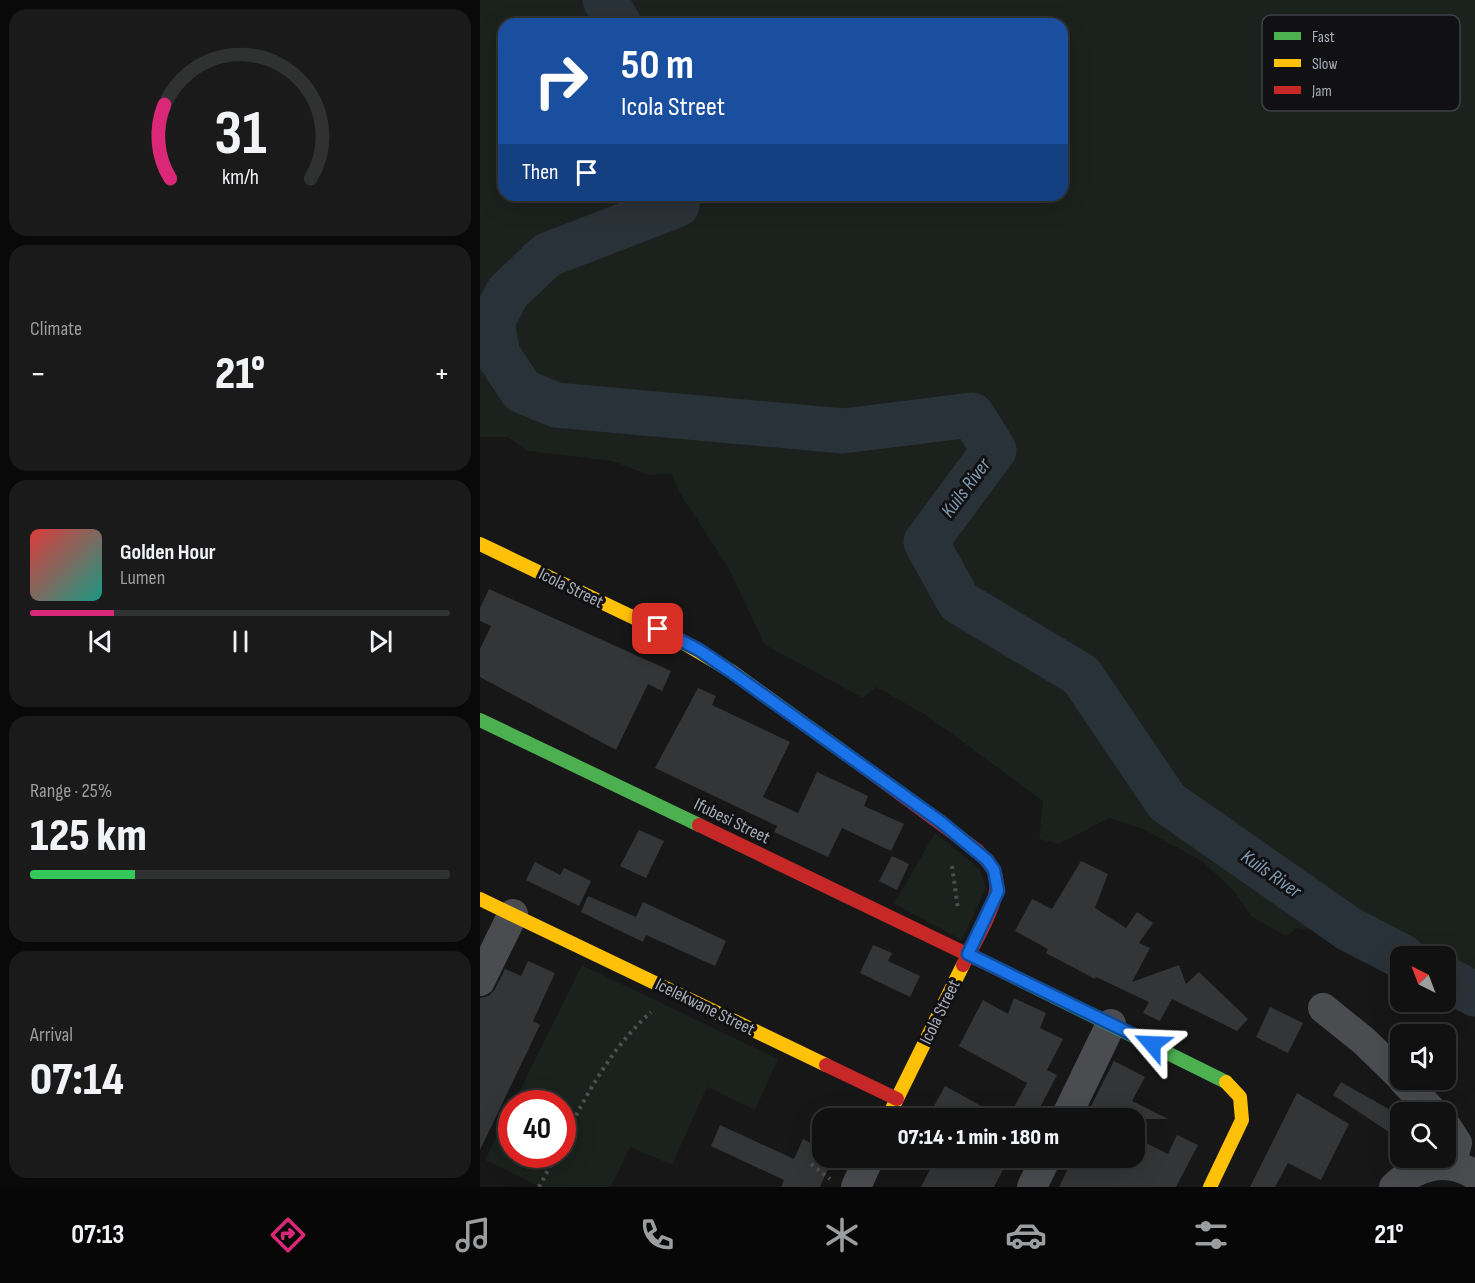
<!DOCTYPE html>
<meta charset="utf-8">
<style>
:root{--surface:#111;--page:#1a1a1a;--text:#f1f3f6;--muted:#9c9d9f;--line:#303131;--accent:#db2777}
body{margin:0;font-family:"Sofia Sans Condensed",sans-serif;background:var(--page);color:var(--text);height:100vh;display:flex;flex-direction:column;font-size:22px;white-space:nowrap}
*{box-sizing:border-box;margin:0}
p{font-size:20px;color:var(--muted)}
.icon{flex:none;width:33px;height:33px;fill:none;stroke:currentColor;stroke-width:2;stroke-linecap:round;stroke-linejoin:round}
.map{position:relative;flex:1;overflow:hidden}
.panel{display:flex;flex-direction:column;gap:9px;padding:9px;background:#090909;width:480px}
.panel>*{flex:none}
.hud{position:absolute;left:18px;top:18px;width:570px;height:183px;border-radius:18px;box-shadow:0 6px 24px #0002,0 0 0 2px var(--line);background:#1a4fa0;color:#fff;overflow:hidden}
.needle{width:39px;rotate:318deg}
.fabs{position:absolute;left:910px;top:946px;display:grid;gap:12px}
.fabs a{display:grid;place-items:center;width:66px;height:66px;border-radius:12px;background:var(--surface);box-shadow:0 6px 24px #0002,0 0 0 2px var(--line);font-size:30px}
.speed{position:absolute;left:18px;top:1090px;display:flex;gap:12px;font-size:30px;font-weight:700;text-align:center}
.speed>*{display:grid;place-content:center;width:78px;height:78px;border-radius:50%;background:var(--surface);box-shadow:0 6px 24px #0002,0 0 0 2px var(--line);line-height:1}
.speed .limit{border:9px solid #d22;background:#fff;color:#111}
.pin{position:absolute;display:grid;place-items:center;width:51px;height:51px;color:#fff;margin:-26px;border-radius:12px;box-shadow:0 3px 9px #0006}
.me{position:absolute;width:66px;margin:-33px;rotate:296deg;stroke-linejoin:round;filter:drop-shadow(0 0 4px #0008)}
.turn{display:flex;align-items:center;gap:21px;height:126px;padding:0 24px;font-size:27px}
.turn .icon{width:78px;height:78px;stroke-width:2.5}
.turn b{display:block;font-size:42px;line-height:51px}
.then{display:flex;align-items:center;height:57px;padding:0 24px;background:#0003;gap:12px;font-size:22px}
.big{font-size:45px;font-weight:800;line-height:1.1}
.panel .tile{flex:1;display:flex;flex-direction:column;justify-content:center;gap:9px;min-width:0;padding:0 21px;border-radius:18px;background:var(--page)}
.panel .dial{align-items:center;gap:0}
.dial svg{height:156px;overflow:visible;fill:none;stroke:var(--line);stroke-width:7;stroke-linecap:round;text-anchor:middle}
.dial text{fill:var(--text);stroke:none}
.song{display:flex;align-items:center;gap:18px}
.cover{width:72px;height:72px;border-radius:9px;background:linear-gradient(135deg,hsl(0 70% 55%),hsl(170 70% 35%))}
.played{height:6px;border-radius:3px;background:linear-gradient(90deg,var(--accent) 20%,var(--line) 20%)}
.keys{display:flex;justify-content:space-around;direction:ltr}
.heat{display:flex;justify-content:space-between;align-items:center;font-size:33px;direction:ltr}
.charge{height:9px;border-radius:4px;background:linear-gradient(90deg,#34c759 25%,var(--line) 0)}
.trip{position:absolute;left:332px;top:1108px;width:333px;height:60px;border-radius:18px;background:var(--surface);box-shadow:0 6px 24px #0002,0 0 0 2px var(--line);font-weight:800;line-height:60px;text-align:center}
.menu{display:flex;height:96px;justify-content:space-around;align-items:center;background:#070707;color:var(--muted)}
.menu .icon{width:42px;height:42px}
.menu .current{color:var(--accent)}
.menu b{font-size:27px;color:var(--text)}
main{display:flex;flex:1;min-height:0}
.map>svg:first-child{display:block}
.green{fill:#1b211c;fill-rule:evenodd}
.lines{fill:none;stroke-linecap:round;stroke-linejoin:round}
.river{stroke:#2a3239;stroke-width:45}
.building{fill:#343537}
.path{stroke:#4d4e52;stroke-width:4;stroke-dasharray:3 4.5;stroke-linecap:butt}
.street{stroke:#4b4c50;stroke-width:30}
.fast{stroke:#4caf50;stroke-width:14}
.slow{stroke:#ffc107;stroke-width:14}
.jam{stroke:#c62828;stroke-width:14}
.route-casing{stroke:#114b97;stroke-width:15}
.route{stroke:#1a73e8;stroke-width:10}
.labels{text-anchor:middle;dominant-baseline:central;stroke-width:6;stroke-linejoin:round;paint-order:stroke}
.street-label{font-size:18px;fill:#a8adb8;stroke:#111113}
.water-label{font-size:20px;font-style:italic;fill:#7f9bb3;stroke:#111113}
.key{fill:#111113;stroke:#3e4045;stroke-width:1.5}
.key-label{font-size:16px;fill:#a8adb8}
</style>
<main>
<section class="panel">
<div class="tile dial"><svg viewBox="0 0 100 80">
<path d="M14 69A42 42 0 1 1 86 69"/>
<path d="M14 69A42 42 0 0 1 11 31" stroke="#db2777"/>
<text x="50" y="56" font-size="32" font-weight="700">31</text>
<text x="50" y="72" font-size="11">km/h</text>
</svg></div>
<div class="tile"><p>Climate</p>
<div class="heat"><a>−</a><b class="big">21°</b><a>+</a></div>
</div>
<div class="tile">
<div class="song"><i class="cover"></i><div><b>Golden Hour</b><p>Lumen</p></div></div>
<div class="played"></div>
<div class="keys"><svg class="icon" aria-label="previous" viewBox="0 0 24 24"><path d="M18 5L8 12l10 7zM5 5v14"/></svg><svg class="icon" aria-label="pause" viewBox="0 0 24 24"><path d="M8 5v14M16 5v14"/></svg><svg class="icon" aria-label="next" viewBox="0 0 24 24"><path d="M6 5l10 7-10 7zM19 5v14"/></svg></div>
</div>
<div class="tile"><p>Range · 25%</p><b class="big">125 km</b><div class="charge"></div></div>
<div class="tile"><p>Arrival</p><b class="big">07:14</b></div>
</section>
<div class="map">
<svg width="995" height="1187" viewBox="0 0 995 1187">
<rect width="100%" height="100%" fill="#171717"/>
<!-- green -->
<g class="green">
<path d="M0 0H995V1011L966 997V957H921V973L839 921 830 930 817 928 806 936 772 917 752 889 722 861 663 829 629 818 579 844 559 839 563 801 446 715 396 687 383 698 285 645 248 567 201 495 191 473 169 475 132 461 48 451 28 437H0ZM24 24H582V195H24Z"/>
<polygon points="455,833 499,868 506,888 482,940 414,904"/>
<polygon points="102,965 298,1059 275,1110 227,1087 192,1165 150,1147 131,1187 60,1187 5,1160 31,1107 32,1155 82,1155 82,1104 33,1104"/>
</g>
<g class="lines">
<!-- river -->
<g class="river">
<polyline points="125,0 139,24"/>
<polyline points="199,195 197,205 67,255 28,292 12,322 18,355 42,391 76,405 363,431 492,415 514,450 446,542 479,602 601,675 687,802 869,929 923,957"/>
<polyline points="966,979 995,994"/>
</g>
</g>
<!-- building -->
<g class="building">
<polygon points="9,589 191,671 182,691 168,684 136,750 0,677 0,649 11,626 0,621 0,608"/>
<polygon points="218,688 236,696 232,705 310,742 283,797 318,813 337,772 388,796 384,806 424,824 411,851 362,828 348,857 294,832 297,826 175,768"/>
<polygon points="159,830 184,841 166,878 140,866"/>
<polygon points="412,856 429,864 417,890 399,881"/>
<polygon points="601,861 628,874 615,908 646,928 657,912 673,923 659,943 670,948 652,982 699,965 706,984 719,972 768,1019 757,1031 692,999 680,1021 663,1013 669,1002 616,977 615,979 566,953 568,949 535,931 552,899 572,909"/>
<polygon points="55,862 80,875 84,868 111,881 99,906 46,880"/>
<polygon points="108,896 156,917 163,902 246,941 235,966 166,935 163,942 101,912"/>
<polygon points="393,945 412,953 408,961 440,976 430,997 380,973"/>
<polygon points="48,961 75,973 53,1021 60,1025 0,1150 0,998 9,996 15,989 25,969 41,976"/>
<polygon points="534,998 566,1013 560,1028 583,1039 567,1070 577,1075 554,1119 544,1119 531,1113 547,1083 479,1046 503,1000 528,1014"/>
<polygon points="790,1007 823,1023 808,1053 776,1037"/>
<polygon points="634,1061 665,1077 652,1101 688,1119 631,1119 610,1108"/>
<polygon points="861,1082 921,1116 921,1140 853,1095"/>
<polygon points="465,1086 525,1119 447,1119"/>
<polygon points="817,1093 869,1124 841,1180 808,1163 795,1187 770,1187"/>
<polygon points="240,1125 314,1159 323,1139 342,1149 342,1158 353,1158 340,1187 301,1187 304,1180 231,1146"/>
<polygon points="697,1135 718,1145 696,1187 579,1187 593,1158 654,1158 654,1137 688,1154"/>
<polygon points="456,1158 529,1158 514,1187 441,1187"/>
</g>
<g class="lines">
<!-- path -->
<g class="path">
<polyline points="472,866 478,909"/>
<path d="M82 1142C107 1094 130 1049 171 1012"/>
<polyline points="331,1164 350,1179"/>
<polyline points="59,1187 76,1155"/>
</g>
<!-- street -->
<g class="street">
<polyline points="0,981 33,914"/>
<polyline points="843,1008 884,1041 921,1077"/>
<polyline points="923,1080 954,1113"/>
<polyline points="585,1119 631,1024"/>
<polyline points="966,1126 977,1143 971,1165"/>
<polyline points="376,1187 389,1158"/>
<polyline points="552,1187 566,1158"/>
<path d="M914 1187C937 1165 967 1157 995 1175"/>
</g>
<!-- fast -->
<g class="fast">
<polyline points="0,720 219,825"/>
<polyline points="526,973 746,1082"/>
</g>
<!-- slow -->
<g class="slow">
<polyline points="0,544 190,635 251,671 366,754"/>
<polyline points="0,899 346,1065"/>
<polyline points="407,1119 483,965"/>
<polyline points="730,1187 762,1120 760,1097 746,1082"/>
</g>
<!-- jam -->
<g class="jam">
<path d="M366 754 498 851C504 858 512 865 515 874 524 897 494 943 483 965"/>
<polyline points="219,825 526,973"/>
<polyline points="346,1065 417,1099"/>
</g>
</g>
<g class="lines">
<defs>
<polyline id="route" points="178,629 219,650 250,671 461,822 507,860 514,870 518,891 488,954 672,1044"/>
</defs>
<!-- route casing -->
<use href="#route" class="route-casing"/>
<!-- route -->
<use href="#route" class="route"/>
</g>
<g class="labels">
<!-- street labels -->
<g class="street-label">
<text transform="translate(91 588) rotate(26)">Icola Street</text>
<text transform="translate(252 821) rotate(26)">Ifubesi Street</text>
<text transform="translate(225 1007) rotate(26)">Icelekwane Street</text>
<text transform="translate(460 1012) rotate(-64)">Icola Street</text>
</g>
<!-- water labels -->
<g class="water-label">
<text transform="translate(486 488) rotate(-53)">Kuils River</text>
<text transform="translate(791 874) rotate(35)">Kuils River</text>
</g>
</g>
<!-- legend -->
<rect x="782" y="15" width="198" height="96" rx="9" class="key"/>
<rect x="794" y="32" width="27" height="8" fill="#4caf50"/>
<rect x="794" y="59" width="27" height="8" fill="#ffc107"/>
<rect x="794" y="86" width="27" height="8" fill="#c62828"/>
<g class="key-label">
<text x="832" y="42">Fast</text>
<text x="832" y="69">Slow</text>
<text x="832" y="96">Jam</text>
</g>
</svg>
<div class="fabs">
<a><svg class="needle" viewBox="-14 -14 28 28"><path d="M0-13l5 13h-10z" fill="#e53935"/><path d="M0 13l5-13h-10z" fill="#9c9d9f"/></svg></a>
<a><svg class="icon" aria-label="sound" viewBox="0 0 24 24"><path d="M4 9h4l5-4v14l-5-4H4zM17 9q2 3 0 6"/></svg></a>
<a><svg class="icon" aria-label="search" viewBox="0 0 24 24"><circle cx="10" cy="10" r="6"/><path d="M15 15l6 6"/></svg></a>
</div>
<div class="speed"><div class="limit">40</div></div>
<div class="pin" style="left:178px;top:629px;background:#d93025"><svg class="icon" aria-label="arrive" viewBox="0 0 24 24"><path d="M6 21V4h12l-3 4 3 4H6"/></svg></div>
<svg class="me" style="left:672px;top:1044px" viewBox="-20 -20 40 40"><path d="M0-17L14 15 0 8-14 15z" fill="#1a73e8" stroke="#fff" stroke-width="4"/></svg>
<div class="trip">07:14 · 1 min · 180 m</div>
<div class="hud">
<div class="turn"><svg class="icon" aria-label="right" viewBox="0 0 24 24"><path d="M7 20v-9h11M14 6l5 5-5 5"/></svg><div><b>50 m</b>Icola Street</div></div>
<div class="then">Then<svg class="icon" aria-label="arrive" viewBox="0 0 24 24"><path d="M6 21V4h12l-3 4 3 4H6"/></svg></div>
</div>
</div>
</main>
<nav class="menu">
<b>07:13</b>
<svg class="icon current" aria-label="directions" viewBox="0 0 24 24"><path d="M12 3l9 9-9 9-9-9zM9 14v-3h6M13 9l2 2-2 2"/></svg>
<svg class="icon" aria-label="music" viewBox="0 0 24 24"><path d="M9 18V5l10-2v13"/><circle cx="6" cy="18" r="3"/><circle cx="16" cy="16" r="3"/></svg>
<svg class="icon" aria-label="phone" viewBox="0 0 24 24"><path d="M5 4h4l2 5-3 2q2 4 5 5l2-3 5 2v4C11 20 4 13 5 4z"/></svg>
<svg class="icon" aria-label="climate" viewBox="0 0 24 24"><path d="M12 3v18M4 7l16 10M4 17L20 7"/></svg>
<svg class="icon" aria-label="car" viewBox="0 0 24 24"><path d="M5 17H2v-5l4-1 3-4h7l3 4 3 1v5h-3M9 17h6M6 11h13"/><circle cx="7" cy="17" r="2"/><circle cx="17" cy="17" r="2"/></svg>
<svg class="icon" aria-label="filters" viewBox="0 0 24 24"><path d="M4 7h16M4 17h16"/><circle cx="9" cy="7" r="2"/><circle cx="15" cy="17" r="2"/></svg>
<b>21°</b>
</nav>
